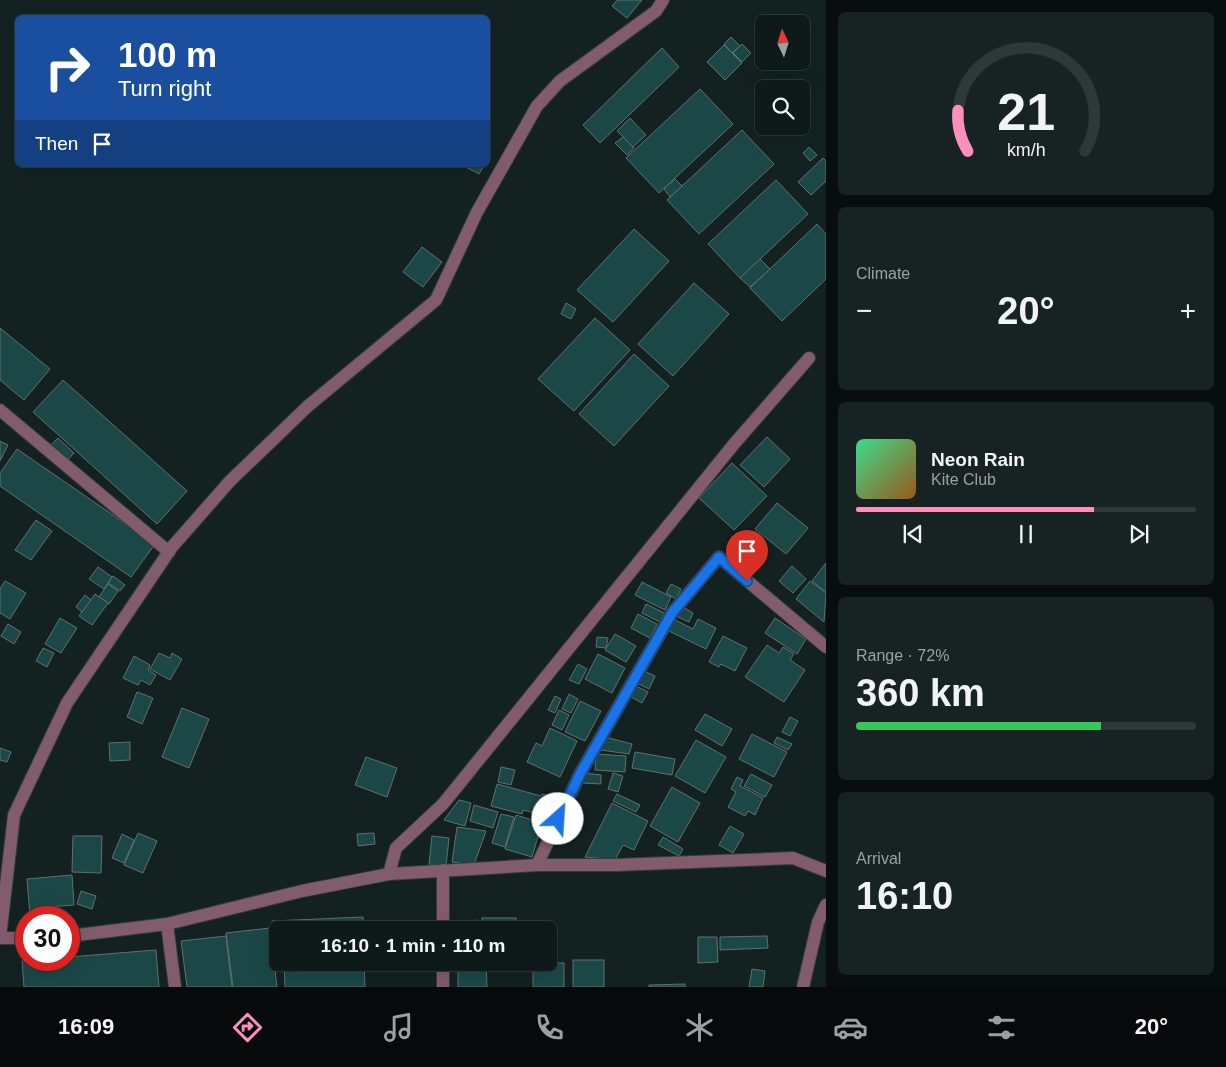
<!DOCTYPE html>
<meta charset="utf-8">
<style>
:root{--surface:#0e1a19;--page:#172322;--text:#f1f3f6;--muted:#9ba1a2;--line:#2e3838;--accent:#fe8ebc}
body{margin:0;font-family:Arial,sans-serif;background:var(--page);color:var(--text);height:100vh;display:flex;flex-direction:column;font-size:19px;white-space:nowrap}
*{box-sizing:border-box;margin:0}
p{font-size:16px;color:var(--muted)}
.icon{flex:none;width:28px;height:28px;fill:none;stroke:currentColor;stroke-width:2;stroke-linecap:round;stroke-linejoin:round}
.map{position:relative;flex:1;overflow:hidden}
.side{display:flex;flex-direction:column;gap:12px;padding:12px;background:#080e0e;width:400px}
.side>*{flex:none}
.guide{position:absolute;left:15px;top:15px;width:475px;height:152px;border-radius:8px;box-shadow:0 5px 20px #0002,0 0 0 1px var(--line);background:#1a4fa0;color:#fff;overflow:hidden}
.needle{width:32px;rotate:356deg}
.buttons{position:absolute;left:755px;top:15px;display:grid;gap:10px}
.buttons a{display:grid;place-items:center;width:55px;height:55px;border-radius:8px;background:var(--surface);box-shadow:0 5px 20px #0002,0 0 0 1px var(--line);font-size:25px}
.speed{position:absolute;left:15px;top:906px;display:flex;gap:10px;font-size:25px;font-weight:700;text-align:center}
.speed>*{display:grid;place-content:center;width:65px;height:65px;border-radius:50%;background:var(--surface);box-shadow:0 5px 20px #0002,0 0 0 1px var(--line);line-height:1}
.speed .limit{border:8px solid #d22;background:#fff;color:#111}
.pin{position:absolute;display:grid;place-items:center;width:42px;height:42px;color:#fff;margin:-51px -21px;border-radius:50% 50% 50% 0;rotate:-45deg;box-shadow:0 0 5px #0007}
.pin .icon{rotate:45deg}
.me{position:absolute;width:55px;margin:-28px;rotate:26deg;stroke-linejoin:round;filter:drop-shadow(0 0 4px #0008)}
.turn{display:flex;align-items:center;gap:18px;height:105px;padding:0 20px;font-size:22px}
.turn .icon{width:65px;height:65px;stroke-width:2.5}
.turn b{display:block;font-size:35px;line-height:42px}
.then{display:flex;align-items:center;height:48px;padding:0 20px;background:#0003;gap:10px;font-size:19px}
.big{font-size:38px;font-weight:800;line-height:1.1}
.side .tile{flex:1;display:flex;flex-direction:column;justify-content:center;gap:8px;min-width:0;padding:0 18px;border-radius:8px;background:var(--page)}
.side .dial{align-items:center;gap:0}
.dial svg{height:130px;overflow:visible;fill:none;stroke:var(--line);stroke-width:7;stroke-linecap:round;text-anchor:middle}
.dial text{fill:var(--text);stroke:none}
.song{display:flex;align-items:center;gap:15px}
.cover{width:60px;height:60px;border-radius:8px;background:linear-gradient(135deg,hsl(150 70% 55%),hsl(30 70% 35%))}
.played{height:5px;border-radius:2px;background:linear-gradient(90deg,var(--accent) 70%,var(--line) 70%)}
.keys{display:flex;justify-content:space-around;direction:ltr}
.heat{display:flex;justify-content:space-between;align-items:center;font-size:28px;direction:ltr}
.charge{height:8px;border-radius:4px;background:linear-gradient(90deg,#34c759 72%,var(--line) 0)}
.trip{position:absolute;left:269px;top:921px;width:288px;height:50px;border-radius:8px;background:var(--surface);box-shadow:0 5px 20px #0002,0 0 0 1px var(--line);font-weight:800;line-height:50px;text-align:center}
.dock{display:flex;height:80px;justify-content:space-around;align-items:center;background:#060a0a;color:var(--muted)}
.dock .icon{width:35px;height:35px}
.dock .current{color:var(--accent)}
.dock b{font-size:22px;color:var(--text)}
main{display:flex;flex:1;min-height:0}
.map>svg:first-child{display:block}
.building{fill:#1b4847;stroke:#60706f}
.lines{fill:none;stroke-linecap:round;stroke-linejoin:round}
.minor-casing{stroke:#303e3d;stroke-width:14}
.minor{stroke:#835c6b;stroke-width:12}
.route-casing{stroke:#114b97;stroke-width:12}
.route{stroke:#1a73e8;stroke-width:9}
</style>
<main>
<div class="map">
<svg width="826" height="987" viewBox="0 0 826 987">
<rect width="100%" height="100%" fill="#132221"/>
<!-- building -->
<g class="building">
<polygon points="617,0 642,0 627,18 612,6"/>
<polygon points="731,37 740,46 732,53 724,44"/>
<polygon points="742,44 751,53 742,62 733,53"/>
<polygon points="724,45 742,63 725,80 707,62"/>
<polygon points="662,48 679,67 600,143 583,125"/>
<polygon points="700,89 733,124 659,193 626,158"/>
<polygon points="630,118 646,135 633,147 617,131"/>
<polygon points="742,130 774,164 699,234 667,200"/>
<polygon points="623,137 634,148 627,155 615,143"/>
<polygon points="809,147 817,155 810,161 803,153"/>
<polygon points="823,158 826,161 826,181 811,195 798,182"/>
<polygon points="462,165 484,165 479,174"/>
<polygon points="675,179 682,186 670,197 664,189"/>
<polygon points="776,180 808,214 740,278 708,244"/>
<polygon points="817,224 826,234 826,279 782,321 750,288"/>
<polygon points="634,229 669,261 613,322 577,290"/>
<polygon points="422,247 442,262 423,287 403,272"/>
<polygon points="760,259 770,269 750,287 740,278"/>
<polygon points="694,283 729,314 673,376 638,344"/>
<polygon points="566,303 576,309 571,319 561,314"/>
<polygon points="595,318 630,350 574,411 538,379"/>
<polygon points="0,328 50,369 24,400 0,380"/>
<polygon points="634,354 669,386 614,446 579,414"/>
<polygon points="63,380 187,491 157,524 33,412"/>
<polygon points="767,437 790,459 764,487 740,465"/>
<polygon points="58,438 74,453 64,464 47,449"/>
<polygon points="0,441 8,445 0,461"/>
<polygon points="17,449 155,544 131,577 0,486 0,473"/>
<polygon points="732,463 767,496 734,530 699,498"/>
<polygon points="777,503 808,528 786,554 755,529"/>
<polygon points="36,520 52,531 31,560 15,550"/>
<polygon points="826,563 826,592 812,581"/>
<polygon points="792,566 806,579 793,593 779,581"/>
<polygon points="98,567 112,577 104,589 89,579"/>
<polygon points="113,576 125,585 120,591 108,583"/>
<polygon points="5,581 26,593 10,619 0,613 0,589"/>
<polygon points="810,581 826,593 824,622 796,599"/>
<polygon points="642,582 671,597 665,610 635,595"/>
<polygon points="108,584 118,591 109,604 99,597"/>
<polygon points="671,584 681,589 676,599 666,593"/>
<polygon points="95,594 108,603 92,625 79,616"/>
<polygon points="85,595 91,600 82,612 76,607"/>
<polygon points="646,604 664,613 660,622 642,613"/>
<polygon points="683,607 693,613 689,622 678,617"/>
<polygon points="638,614 657,624 650,638 631,628"/>
<polygon points="60,618 77,628 61,653 45,644"/>
<polygon points="775,618 806,639 797,654 765,633"/>
<polygon points="698,619 716,628 706,649 669,631 675,620 693,629"/>
<polygon points="8,624 21,632 14,644 1,636"/>
<polygon points="615,634 636,646 626,662 605,650"/>
<polygon points="723,636 747,648 735,671 721,664 719,667 709,662"/>
<polygon points="597,637 608,638 606,648 596,647"/>
<polygon points="767,645 779,653 783,647 794,654 790,660 805,670 784,702 745,677"/>
<polygon points="43,648 54,653 47,667 36,661"/>
<polygon points="159,653 170,658 172,653 182,659 170,680 150,669"/>
<polygon points="598,654 625,668 612,693 585,679"/>
<polygon points="134,656 150,665 148,670 156,675 150,685 141,680 138,685 123,678"/>
<polygon points="578,664 587,669 579,684 569,680"/>
<polygon points="644,671 655,676 649,689 637,683"/>
<polygon points="636,686 648,692 642,703 631,697"/>
<polygon points="137,692 153,698 142,724 127,717"/>
<polygon points="569,694 578,699 571,713 562,709"/>
<polygon points="555,696 561,699 555,713 548,710"/>
<polygon points="580,701 601,711 585,741 565,732"/>
<polygon points="182,708 209,719 189,768 162,757"/>
<polygon points="559,710 569,715 562,730 552,725"/>
<polygon points="705,714 732,729 722,746 695,730"/>
<polygon points="790,717 798,721 790,736 782,732"/>
<polygon points="550,728 577,741 560,777 527,762 536,743 542,746"/>
<polygon points="752,734 787,752 774,777 739,759"/>
<polygon points="605,737 632,744 629,754 601,750"/>
<polygon points="777,737 792,744 788,750 774,743"/>
<polygon points="696,740 726,757 705,793 675,776"/>
<polygon points="130,742 130,760 110,761 109,743"/>
<polygon points="0,748 11,752 7,762 0,760"/>
<polygon points="635,752 675,759 672,775 632,768"/>
<polygon points="596,754 626,756 625,772 595,770"/>
<polygon points="366,757 397,768 387,797 355,785"/>
<polygon points="501,767 515,770 511,785 498,782"/>
<polygon points="584,773 601,775 601,784 583,783"/>
<polygon points="613,773 623,776 618,792 608,789"/>
<polygon points="751,774 772,785 765,797 744,786"/>
<polygon points="737,777 743,780 740,786 763,798 755,815 748,811 745,816 728,807 736,792 731,789"/>
<polygon points="497,784 541,796 542,794 551,796 546,816 523,810 522,814 491,806"/>
<polygon points="672,787 700,803 678,842 650,826"/>
<polygon points="617,794 640,805 636,812 613,801"/>
<polygon points="459,800 471,803 465,826 444,820"/>
<polygon points="612,803 648,821 634,850 623,845 615,860 585,857"/>
<polygon points="474,805 498,812 493,828 470,821"/>
<polygon points="501,814 514,817 505,847 492,843"/>
<polygon points="516,815 542,823 532,857 505,849"/>
<polygon points="730,826 744,834 733,853 719,845"/>
<polygon points="457,827 486,831 474,865 452,862"/>
<polygon points="138,833 157,841 143,873 124,865"/>
<polygon points="374,833 375,844 358,846 357,834"/>
<polygon points="122,834 134,840 124,863 112,858"/>
<polygon points="73,836 102,836 101,873 72,872"/>
<polygon points="432,836 449,838 446,866 429,864"/>
<polygon points="663,837 683,849 679,856 658,845"/>
<polygon points="72,875 74,905 48,907 48,914 30,916 27,879"/>
<polygon points="81,891 96,896 92,909 77,904"/>
<polygon points="363,917 364,930 278,930 278,962 323,962 274,965 272,921"/>
<polygon points="482,918 516,918 516,930 476,930 476,920 482,921"/>
<polygon points="270,928 277,987 233,987 226,933"/>
<polygon points="226,936 232,987 187,987 181,941"/>
<polygon points="767,936 768,948 720,950 720,937"/>
<polygon points="698,937 717,937 718,962 698,963"/>
<polygon points="156,950 159,987 24,987 22,961 69,960 69,957"/>
<rect x="573" y="960" width="31" height="27"/>
<polygon points="364,962 365,987 285,987 284,965"/>
<polygon points="458,963 486,963 487,987 458,987"/>
<rect x="533" y="963" width="31" height="24"/>
<polygon points="752,969 765,971 763,987 749,987"/>
<polygon points="685,984 685,987 649,987 649,985"/>
</g>
<g class="lines">
<defs>
<g id="minor">
<polyline points="0,410 169,552"/>
<polyline points="537,865 580,774 672,613 719,557 826,647"/>
<polyline points="389,874 396,848 443,804 734,444 809,358"/>
<polyline points="167,924 175,987"/>
<polyline points="443,930 443,870"/>
<polyline points="69,936 167,924 302,891 389,874 537,865 616,865 793,858 826,871"/>
<polyline points="0,938 14,815 67,703 172,547 230,481 308,406 436,300 477,212 537,106 560,81 656,11 663,0"/>
<polyline points="0,938 26,938"/>
<polyline points="443,962 443,987"/>
<polyline points="803,987 818,922 826,905"/>
</g>
</defs>
<!-- minor casing -->
<use href="#minor" class="minor-casing"/>
<!-- minor -->
<use href="#minor" class="minor"/>
</g>
<g class="lines">
<defs>
<polyline id="route" points="558,819 580,774 672,613 719,557 747,581"/>
</defs>
<!-- route casing -->
<use href="#route" class="route-casing"/>
<!-- route -->
<use href="#route" class="route"/>
</g>
</svg>
<div class="buttons">
<a><svg class="needle" viewBox="-14 -14 28 28"><path d="M0-13l5 13h-10z" fill="#e53935"/><path d="M0 13l5-13h-10z" fill="#9ba1a2"/></svg></a>
<a><svg class="icon" aria-label="search" viewBox="0 0 24 24"><circle cx="10" cy="10" r="6"/><path d="M15 15l6 6"/></svg></a>
</div>
<div class="speed"><div class="limit">30</div></div>
<div class="pin" style="left:747px;top:581px;background:#d93025"><svg class="icon" aria-label="arrive" viewBox="0 0 24 24"><path d="M6 21V4h12l-3 4 3 4H6"/></svg></div>
<svg class="me" style="left:558px;top:819px" viewBox="-20 -20 40 40"><circle r="19" fill="#fff"/><path d="M0-13L10 11 0 6-10 11z" fill="#1a73e8"/></svg>
<div class="trip">16:10 · 1 min · 110 m</div>
<div class="guide">
<div class="turn"><svg class="icon" aria-label="right" viewBox="0 0 24 24"><path d="M7 20v-9h11M14 6l5 5-5 5"/></svg><div><b>100 m</b>Turn right</div></div>
<div class="then">Then<svg class="icon" aria-label="arrive" viewBox="0 0 24 24"><path d="M6 21V4h12l-3 4 3 4H6"/></svg></div>
</div>
</div>
<section class="side">
<div class="tile dial"><svg viewBox="0 0 100 80">
<path d="M14 69A42 42 0 1 1 86 69"/>
<path d="M14 69A42 42 0 0 1 8 44" stroke="#fe8ebc"/>
<text x="50" y="56" font-size="32" font-weight="700">21</text>
<text x="50" y="72" font-size="11">km/h</text>
</svg></div>
<div class="tile"><p>Climate</p>
<div class="heat"><a>−</a><b class="big">20°</b><a>+</a></div>
</div>
<div class="tile">
<div class="song"><i class="cover"></i><div><b>Neon Rain</b><p>Kite Club</p></div></div>
<div class="played"></div>
<div class="keys"><svg class="icon" aria-label="previous" viewBox="0 0 24 24"><path d="M18 5L8 12l10 7zM5 5v14"/></svg><svg class="icon" aria-label="pause" viewBox="0 0 24 24"><path d="M8 5v14M16 5v14"/></svg><svg class="icon" aria-label="next" viewBox="0 0 24 24"><path d="M6 5l10 7-10 7zM19 5v14"/></svg></div>
</div>
<div class="tile"><p>Range · 72%</p><b class="big">360 km</b><div class="charge"></div></div>
<div class="tile"><p>Arrival</p><b class="big">16:10</b></div>
</section>
</main>
<nav class="dock">
<b>16:09</b>
<svg class="icon current" aria-label="directions" viewBox="0 0 24 24"><path d="M12 3l9 9-9 9-9-9zM9 14v-3h6M13 9l2 2-2 2"/></svg>
<svg class="icon" aria-label="music" viewBox="0 0 24 24"><path d="M9 18V5l10-2v13"/><circle cx="6" cy="18" r="3"/><circle cx="16" cy="16" r="3"/></svg>
<svg class="icon" aria-label="phone" viewBox="0 0 24 24"><path d="M5 4h4l2 5-3 2q2 4 5 5l2-3 5 2v4C11 20 4 13 5 4z"/></svg>
<svg class="icon" aria-label="climate" viewBox="0 0 24 24"><path d="M12 3v18M4 7l16 10M4 17L20 7"/></svg>
<svg class="icon" aria-label="car" viewBox="0 0 24 24"><path d="M5 17H2v-5l4-1 3-4h7l3 4 3 1v5h-3M9 17h6M6 11h13"/><circle cx="7" cy="17" r="2"/><circle cx="17" cy="17" r="2"/></svg>
<svg class="icon" aria-label="filters" viewBox="0 0 24 24"><path d="M4 7h16M4 17h16"/><circle cx="9" cy="7" r="2"/><circle cx="15" cy="17" r="2"/></svg>
<b>20°</b>
</nav>
